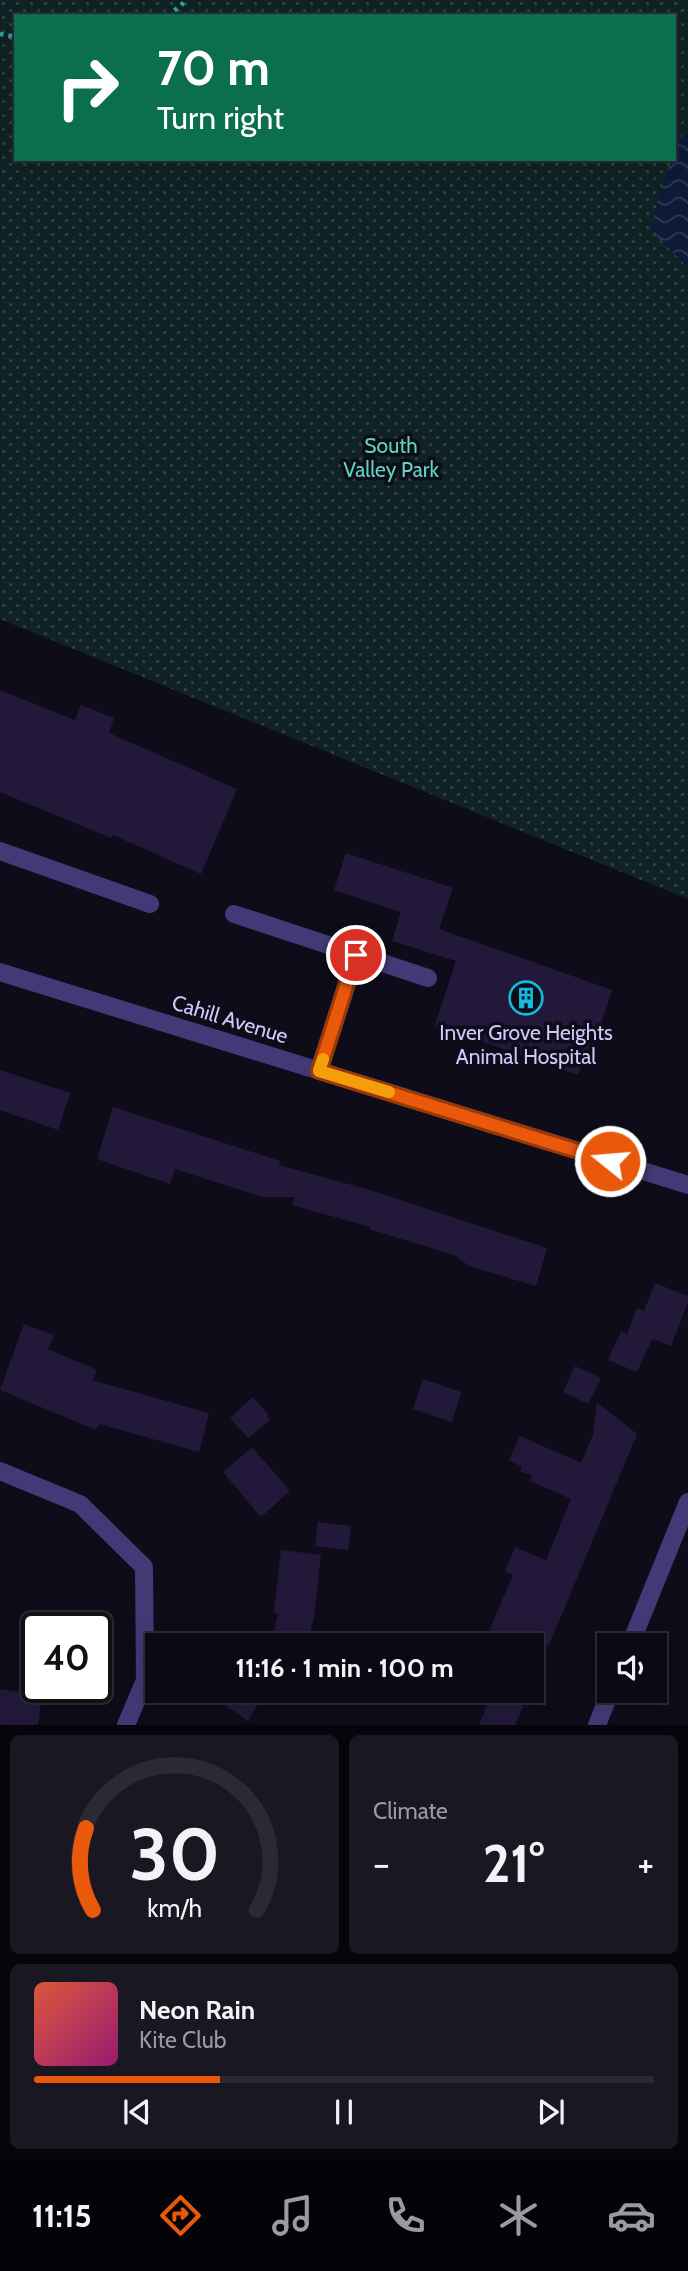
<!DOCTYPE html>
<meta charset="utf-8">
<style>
:root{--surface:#0b0914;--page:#191722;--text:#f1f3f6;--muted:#9a9aa0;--line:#2b2a34;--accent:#ea580c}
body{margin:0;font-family:Cabin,sans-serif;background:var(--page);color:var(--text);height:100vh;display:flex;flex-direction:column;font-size:26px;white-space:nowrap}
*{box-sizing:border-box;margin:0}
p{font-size:23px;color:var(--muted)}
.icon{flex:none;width:38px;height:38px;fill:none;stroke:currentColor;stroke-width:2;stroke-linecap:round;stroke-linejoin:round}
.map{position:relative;height:1725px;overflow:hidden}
.side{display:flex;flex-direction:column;gap:10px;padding:10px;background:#06050b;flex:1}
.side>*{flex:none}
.hud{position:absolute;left:14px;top:14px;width:662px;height:147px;border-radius:0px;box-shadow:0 7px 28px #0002,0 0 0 2px var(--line);background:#0b6e4f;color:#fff;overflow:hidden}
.controls{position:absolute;left:597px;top:1633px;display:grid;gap:14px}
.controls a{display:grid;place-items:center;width:70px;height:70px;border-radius:0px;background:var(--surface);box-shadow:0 7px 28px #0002,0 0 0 2px var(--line);font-size:35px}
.speed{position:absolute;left:21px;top:1612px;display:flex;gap:14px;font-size:35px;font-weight:700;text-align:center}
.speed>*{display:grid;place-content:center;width:91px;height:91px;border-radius:50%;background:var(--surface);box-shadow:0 7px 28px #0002,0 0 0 2px var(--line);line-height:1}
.speed .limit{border:4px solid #111;border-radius:10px;background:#fff;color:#111}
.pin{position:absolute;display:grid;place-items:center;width:60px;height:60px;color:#fff;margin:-30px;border:4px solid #fff;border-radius:50%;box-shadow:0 2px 7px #0007}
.me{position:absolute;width:77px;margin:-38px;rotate:287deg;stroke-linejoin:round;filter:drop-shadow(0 0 5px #0008)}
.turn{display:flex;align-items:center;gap:24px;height:147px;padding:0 28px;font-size:32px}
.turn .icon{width:91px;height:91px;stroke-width:2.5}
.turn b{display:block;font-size:49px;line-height:60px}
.big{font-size:52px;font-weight:800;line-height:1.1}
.side .card{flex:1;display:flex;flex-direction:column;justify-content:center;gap:10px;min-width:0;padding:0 24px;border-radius:10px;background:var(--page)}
.side .dial{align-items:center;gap:0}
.dial svg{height:182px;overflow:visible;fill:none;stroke:var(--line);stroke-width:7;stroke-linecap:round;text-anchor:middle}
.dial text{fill:var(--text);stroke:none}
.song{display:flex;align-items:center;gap:21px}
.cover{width:84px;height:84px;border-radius:10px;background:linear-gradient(135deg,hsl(10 70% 55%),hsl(320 70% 35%))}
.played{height:7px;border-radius:4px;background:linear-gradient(90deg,var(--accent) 30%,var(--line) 30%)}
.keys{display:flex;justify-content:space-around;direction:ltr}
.heat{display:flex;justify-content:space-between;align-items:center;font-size:38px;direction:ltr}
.side .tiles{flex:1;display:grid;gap:10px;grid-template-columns:1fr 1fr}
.card:last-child{grid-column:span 2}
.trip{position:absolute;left:145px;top:1633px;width:399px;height:70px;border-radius:0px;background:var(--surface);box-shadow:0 7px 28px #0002,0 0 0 2px var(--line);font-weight:800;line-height:70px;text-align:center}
.dock{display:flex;height:112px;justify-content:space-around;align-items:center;background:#040408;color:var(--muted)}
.dock .icon{width:49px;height:49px}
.dock .active{color:var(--accent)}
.dock b{font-size:32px;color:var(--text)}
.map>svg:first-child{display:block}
.park{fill:url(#park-dots);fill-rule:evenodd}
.water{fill:url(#water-waves)}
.building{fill:#22193a}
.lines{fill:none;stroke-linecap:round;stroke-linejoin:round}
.path{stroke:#34a3a4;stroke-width:4.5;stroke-dasharray:3.5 5;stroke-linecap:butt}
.minor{stroke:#413a76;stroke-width:18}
.route-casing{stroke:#983908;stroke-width:18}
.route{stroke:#ea580c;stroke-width:12}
.slow{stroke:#f59e0b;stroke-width:12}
.labels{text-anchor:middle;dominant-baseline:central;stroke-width:7;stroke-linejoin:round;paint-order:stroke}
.park-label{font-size:21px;fill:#5cd5bf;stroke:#0f0c1a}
.street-label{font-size:21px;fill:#d2c9fb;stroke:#0f0c1a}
.poi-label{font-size:21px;fill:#d2c9fb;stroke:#0f0c1a}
</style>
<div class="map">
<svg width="688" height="1725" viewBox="0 0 688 1725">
<defs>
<pattern id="park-dots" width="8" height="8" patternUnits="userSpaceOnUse" patternTransform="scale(1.75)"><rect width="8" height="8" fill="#102324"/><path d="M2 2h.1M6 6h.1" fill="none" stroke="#324245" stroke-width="1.8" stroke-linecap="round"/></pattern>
<pattern id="water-waves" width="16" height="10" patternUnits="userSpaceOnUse" patternTransform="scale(1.75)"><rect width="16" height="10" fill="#0d1a38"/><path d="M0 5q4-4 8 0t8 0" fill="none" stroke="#2f3a56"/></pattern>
</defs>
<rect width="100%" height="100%" fill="#0f0c1a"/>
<!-- park -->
<path class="park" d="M0 0H688V899L0 619ZM16 16H674V159H16Z"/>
<!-- water -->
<polygon class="water" points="688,134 688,268 651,230 661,187 681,137"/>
<!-- building -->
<g class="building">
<polygon points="0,690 75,720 81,705 114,718 109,733 237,789 201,874 113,835 111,838 0,792"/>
<polygon points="346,853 453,888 439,929 612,990 590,1059 584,1057 578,1075 435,1025 456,961 392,941 401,912 334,890"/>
<polygon points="0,1070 70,1093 58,1130 0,1110"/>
<polygon points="113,1107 280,1161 279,1165 370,1190 547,1248 536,1286 469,1266 454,1255 369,1229 370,1227 292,1205 294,1197 262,1197 175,1169 170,1184 97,1159"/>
<polygon points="655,1283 688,1296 688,1302 671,1346 652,1339 637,1372 608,1360 621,1331 627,1334 637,1308 644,1311"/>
<polygon points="24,1324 54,1335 48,1349 97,1370 92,1380 209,1413 199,1452 99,1424 96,1430 0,1390"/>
<polygon points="575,1366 601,1378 588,1404 563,1392"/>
<polygon points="423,1379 461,1392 452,1422 413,1409"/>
<polygon points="253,1397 268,1414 267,1416 270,1420 248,1438 230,1418"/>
<polygon points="597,1402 637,1434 549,1645 483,1645 513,1575 505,1571 515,1547 546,1560 571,1499 530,1481 532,1476 520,1471 522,1467 509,1460 520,1436 581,1463 593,1435"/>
<polygon points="252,1447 290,1491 261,1517 223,1472"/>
<polygon points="318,1522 351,1526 348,1550 315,1546"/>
<polygon points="281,1550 321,1555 314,1617 307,1645 271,1645 278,1613 274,1613"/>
<polygon points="0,1689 42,1696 38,1725 0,1725"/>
<polygon points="203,1690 267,1690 248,1721"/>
<polygon points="493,1690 530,1690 515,1725 479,1725"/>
</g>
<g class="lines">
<!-- path -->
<g class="path">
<polyline points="168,16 187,0"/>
<polyline points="0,34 16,37"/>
</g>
<!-- minor -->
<g class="minor">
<polyline points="0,851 150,904"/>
<polyline points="234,914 428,978"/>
<polyline points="0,972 688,1185"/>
<polyline points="319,1071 356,955"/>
<polyline points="0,1471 80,1504 144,1567 145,1680 126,1725"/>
<polyline points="630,1645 688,1502"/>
<polyline points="597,1725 611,1690"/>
</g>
</g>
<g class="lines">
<defs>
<polyline id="route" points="356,955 319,1071 610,1161"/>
</defs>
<!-- route casing -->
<use href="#route" class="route-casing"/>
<!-- route -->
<use href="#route" class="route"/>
<!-- slow -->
<polyline class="slow" points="323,1059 319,1071 389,1092"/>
</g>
<!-- icons -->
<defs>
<symbol id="building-ring" viewBox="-11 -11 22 22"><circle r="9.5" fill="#0f0c1a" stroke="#10bde1" stroke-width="1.5"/><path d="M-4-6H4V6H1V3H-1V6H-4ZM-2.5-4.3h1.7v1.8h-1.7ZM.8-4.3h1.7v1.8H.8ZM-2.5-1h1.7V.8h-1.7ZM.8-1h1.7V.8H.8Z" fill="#10bde1"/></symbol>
</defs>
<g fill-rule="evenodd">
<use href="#building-ring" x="507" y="979" width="38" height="38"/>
</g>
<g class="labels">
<!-- park labels -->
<g class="park-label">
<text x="391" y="445">South<tspan x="391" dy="24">Valley Park</tspan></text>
</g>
<!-- street labels -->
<g class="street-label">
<text transform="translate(230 1019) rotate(17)">Cahill Avenue</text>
</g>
<!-- poi labels -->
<g class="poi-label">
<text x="526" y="1032">Inver Grove Heights<tspan x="526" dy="24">Animal Hospital</tspan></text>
</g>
</g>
</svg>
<div class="controls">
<a><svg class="icon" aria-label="sound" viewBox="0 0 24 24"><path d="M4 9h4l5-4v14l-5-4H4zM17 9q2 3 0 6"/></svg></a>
</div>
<div class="speed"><div class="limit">40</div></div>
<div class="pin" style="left:356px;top:955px;background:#d93025"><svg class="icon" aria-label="arrive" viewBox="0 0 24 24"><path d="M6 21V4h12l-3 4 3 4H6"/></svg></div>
<svg class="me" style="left:610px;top:1161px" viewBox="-20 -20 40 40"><circle r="17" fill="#ea580c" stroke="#fff" stroke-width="3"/><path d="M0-11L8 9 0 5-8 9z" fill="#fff"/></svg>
<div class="trip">11:16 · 1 min · 100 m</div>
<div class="hud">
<div class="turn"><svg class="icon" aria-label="right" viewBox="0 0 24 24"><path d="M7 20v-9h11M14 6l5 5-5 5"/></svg><div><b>70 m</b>Turn right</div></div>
</div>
</div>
<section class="side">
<div class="tiles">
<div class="card dial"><svg viewBox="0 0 100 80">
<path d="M14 69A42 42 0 1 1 86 69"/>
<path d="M14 69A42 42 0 0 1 11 33" stroke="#ea580c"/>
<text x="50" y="56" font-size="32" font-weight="700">30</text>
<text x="50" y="72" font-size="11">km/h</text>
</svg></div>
<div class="card"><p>Climate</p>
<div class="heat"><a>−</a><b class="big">21°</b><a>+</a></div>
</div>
<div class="card">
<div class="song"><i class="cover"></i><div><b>Neon Rain</b><p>Kite Club</p></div></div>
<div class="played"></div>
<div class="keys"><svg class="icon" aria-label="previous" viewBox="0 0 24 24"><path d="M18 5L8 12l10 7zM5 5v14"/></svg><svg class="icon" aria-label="pause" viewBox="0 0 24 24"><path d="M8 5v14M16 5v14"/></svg><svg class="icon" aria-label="next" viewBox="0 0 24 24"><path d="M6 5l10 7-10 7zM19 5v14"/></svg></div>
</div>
</div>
</section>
<nav class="dock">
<b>11:15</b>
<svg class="icon active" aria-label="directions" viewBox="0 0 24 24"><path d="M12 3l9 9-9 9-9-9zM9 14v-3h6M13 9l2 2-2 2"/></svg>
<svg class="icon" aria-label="music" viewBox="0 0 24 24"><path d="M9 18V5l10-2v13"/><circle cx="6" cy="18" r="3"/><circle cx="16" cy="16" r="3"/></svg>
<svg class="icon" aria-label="phone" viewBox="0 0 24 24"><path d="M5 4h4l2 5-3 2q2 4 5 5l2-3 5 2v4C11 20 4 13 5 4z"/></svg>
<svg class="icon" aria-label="climate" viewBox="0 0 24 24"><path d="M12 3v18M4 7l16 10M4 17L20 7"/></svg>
<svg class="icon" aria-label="car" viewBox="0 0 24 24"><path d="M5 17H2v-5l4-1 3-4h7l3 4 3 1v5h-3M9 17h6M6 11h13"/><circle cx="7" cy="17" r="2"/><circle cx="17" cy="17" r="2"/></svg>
</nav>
